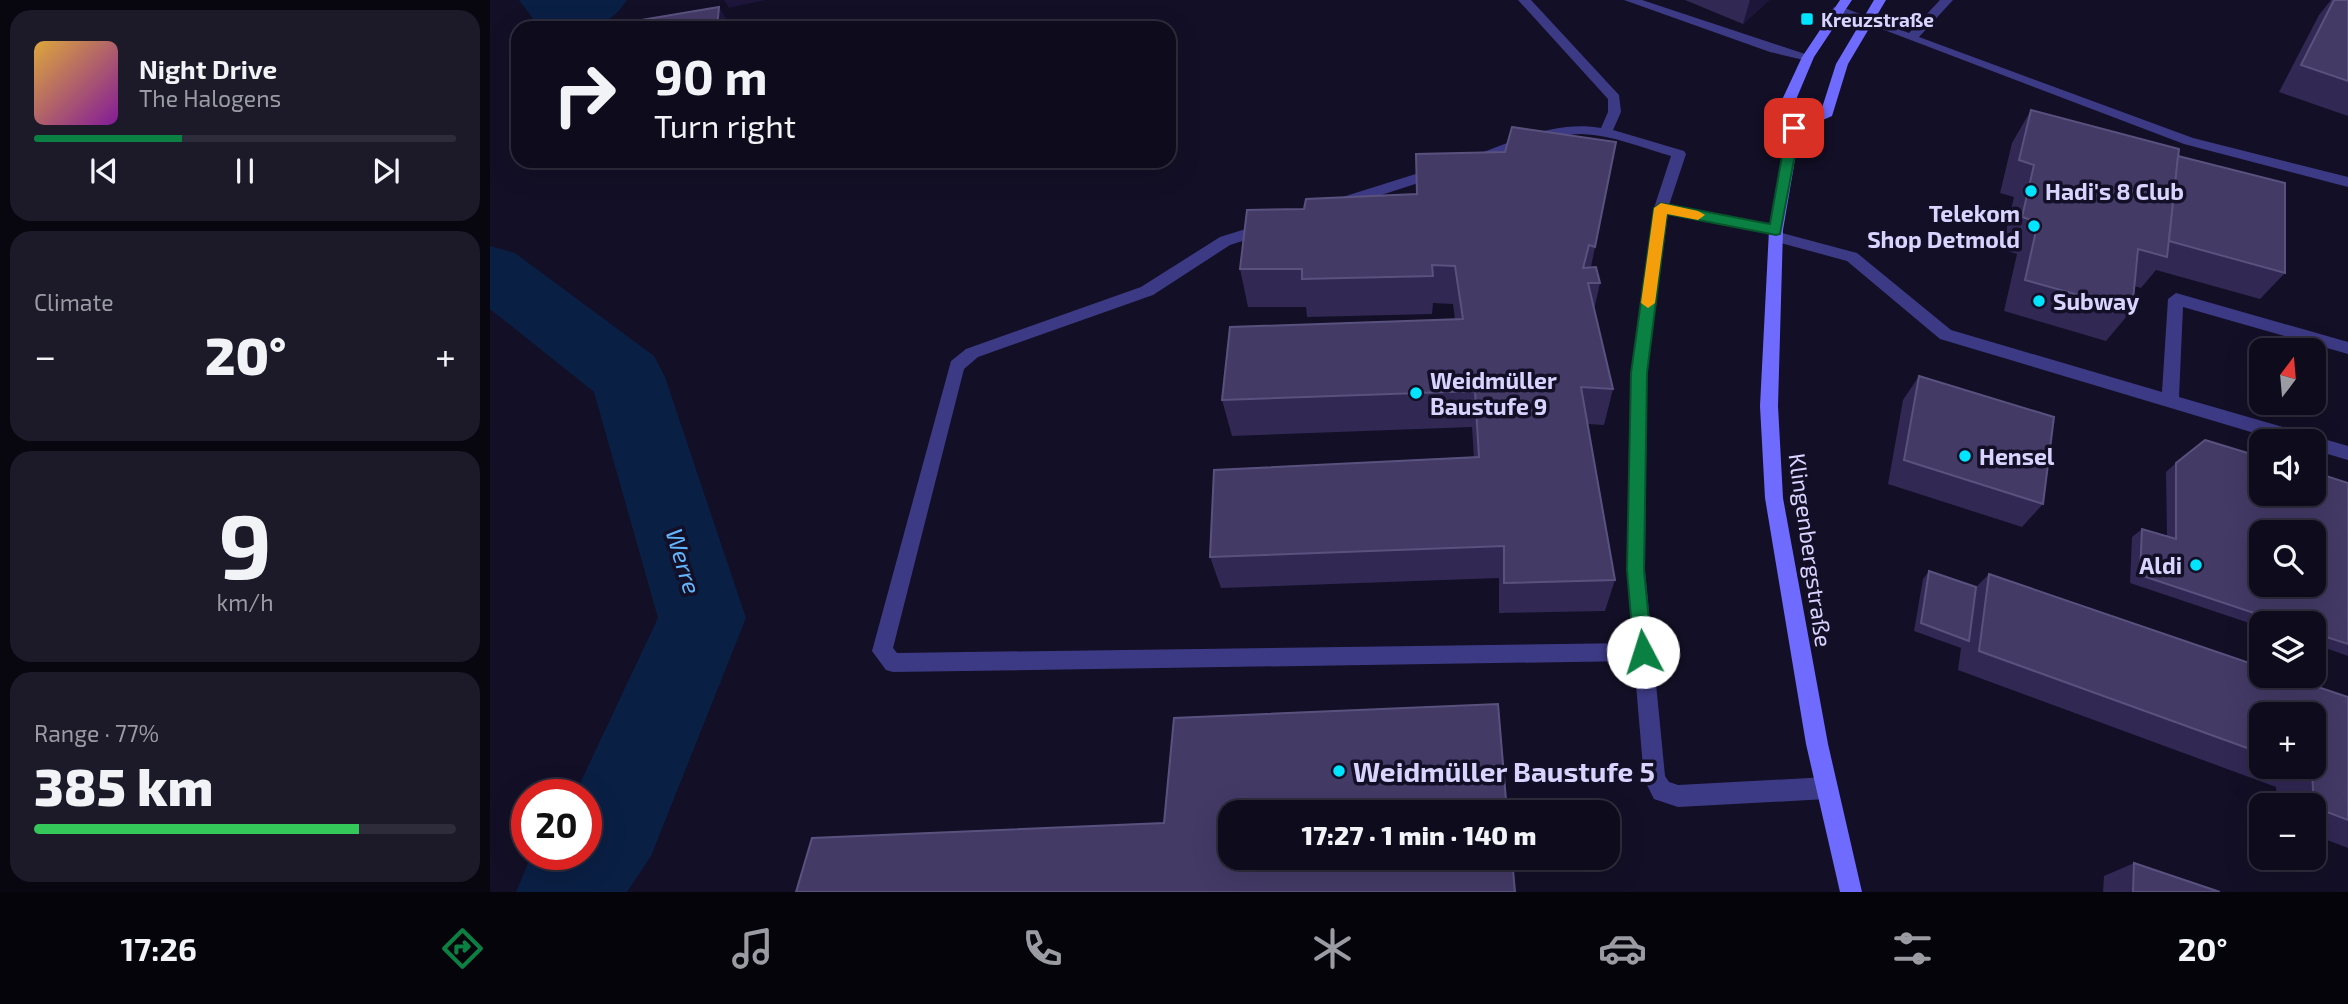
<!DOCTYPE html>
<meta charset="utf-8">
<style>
:root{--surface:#0e0b1c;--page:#1c1929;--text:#f1f3f6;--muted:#9b9ba3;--line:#2e2b3b;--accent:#0b8043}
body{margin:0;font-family:"Exo 2",sans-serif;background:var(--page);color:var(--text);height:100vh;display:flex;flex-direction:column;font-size:26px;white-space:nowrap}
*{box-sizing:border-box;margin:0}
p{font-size:23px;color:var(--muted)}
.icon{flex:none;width:38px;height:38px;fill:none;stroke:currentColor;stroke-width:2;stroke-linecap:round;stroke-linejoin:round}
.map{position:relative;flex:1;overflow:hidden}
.drawer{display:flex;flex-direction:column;gap:10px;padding:10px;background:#08060f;width:490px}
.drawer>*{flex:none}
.guide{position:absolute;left:21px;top:21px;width:665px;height:147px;border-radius:21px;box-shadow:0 7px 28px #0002,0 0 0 2px var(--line);background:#0e0b1c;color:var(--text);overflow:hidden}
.needle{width:46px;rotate:16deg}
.buttons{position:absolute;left:1759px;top:338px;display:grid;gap:14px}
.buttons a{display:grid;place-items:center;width:77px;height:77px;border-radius:14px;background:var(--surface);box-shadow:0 7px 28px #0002,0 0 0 2px var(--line);font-size:35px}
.speed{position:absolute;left:21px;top:779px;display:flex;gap:14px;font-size:35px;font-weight:700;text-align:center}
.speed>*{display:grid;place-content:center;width:91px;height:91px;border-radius:50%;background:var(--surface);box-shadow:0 7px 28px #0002,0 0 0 2px var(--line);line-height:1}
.speed .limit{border:10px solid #d22;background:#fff;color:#111}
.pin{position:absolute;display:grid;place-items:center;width:60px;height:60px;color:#fff;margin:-30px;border-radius:14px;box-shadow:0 4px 10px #0006}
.me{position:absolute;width:77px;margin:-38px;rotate:355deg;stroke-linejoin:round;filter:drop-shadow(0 0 5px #0008)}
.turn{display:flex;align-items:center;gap:24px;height:147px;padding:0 28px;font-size:32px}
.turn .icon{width:91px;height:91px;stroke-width:2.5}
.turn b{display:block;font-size:49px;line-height:60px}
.big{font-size:52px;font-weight:800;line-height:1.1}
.drawer .widget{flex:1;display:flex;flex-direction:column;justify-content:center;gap:10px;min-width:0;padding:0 24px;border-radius:21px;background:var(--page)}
.drawer .dial{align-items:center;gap:0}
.dial b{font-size:91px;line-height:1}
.song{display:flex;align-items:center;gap:21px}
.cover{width:84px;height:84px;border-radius:10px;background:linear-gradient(135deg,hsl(40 70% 55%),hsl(290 70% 35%))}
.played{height:7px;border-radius:4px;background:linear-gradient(90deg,var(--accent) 35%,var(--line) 35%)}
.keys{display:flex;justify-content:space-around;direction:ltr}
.heat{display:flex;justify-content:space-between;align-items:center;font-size:38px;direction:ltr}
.charge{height:10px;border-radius:5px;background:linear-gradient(90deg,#34c759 77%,var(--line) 0)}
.trip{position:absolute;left:728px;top:800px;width:402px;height:70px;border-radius:21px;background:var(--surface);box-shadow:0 7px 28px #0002,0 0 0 2px var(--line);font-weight:800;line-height:70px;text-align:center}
.menu{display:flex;height:112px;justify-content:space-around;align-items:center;background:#06040b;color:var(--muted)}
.menu .icon{width:49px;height:49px}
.menu .current{color:var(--accent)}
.menu b{font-size:32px;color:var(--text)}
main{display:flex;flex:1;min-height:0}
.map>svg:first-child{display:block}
.water{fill:#0a1f44}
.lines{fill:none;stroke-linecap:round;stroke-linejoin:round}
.river{fill:#0a1f44;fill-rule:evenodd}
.lane{fill:#3d3a85;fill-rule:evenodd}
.street{fill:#3d3a85;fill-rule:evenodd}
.secondary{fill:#6f6bff;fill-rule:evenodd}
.wall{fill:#312854;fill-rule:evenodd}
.shaded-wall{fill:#1d163a}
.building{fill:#433a66;stroke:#5a527e;stroke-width:2;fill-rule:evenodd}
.route{fill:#0b8043;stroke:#07532c;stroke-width:2}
.slow{fill:#f59e0b}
.poi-dot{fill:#00e5ff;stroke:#130f26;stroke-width:2.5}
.labels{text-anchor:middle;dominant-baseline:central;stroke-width:7;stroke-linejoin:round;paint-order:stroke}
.far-poi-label{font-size:19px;font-weight:bold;fill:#d9d4ff;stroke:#130f26;text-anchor:start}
.poi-label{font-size:23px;font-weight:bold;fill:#d9d4ff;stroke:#130f26;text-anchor:start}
.street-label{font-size:23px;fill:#d9d4ff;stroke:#130f26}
.water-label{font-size:24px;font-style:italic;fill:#62b6ff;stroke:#130f26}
.near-poi-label{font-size:28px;font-weight:bold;fill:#d9d4ff;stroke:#130f26;text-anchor:start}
</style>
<main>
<section class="drawer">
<div class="widget">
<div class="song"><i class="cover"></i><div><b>Night Drive</b><p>The Halogens</p></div></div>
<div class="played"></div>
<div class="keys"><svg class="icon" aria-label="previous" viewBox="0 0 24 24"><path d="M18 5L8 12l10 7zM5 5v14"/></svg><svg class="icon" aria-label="pause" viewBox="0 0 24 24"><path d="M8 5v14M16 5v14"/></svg><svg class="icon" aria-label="next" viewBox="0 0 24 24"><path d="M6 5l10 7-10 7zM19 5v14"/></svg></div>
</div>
<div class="widget"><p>Climate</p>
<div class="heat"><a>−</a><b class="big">20°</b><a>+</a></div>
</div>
<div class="widget dial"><b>9</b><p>km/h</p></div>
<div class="widget"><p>Range · 77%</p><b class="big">385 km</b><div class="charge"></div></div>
</section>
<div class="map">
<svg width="1858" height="892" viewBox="0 0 1858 892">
<rect width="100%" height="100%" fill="#130f26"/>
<!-- water -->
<path class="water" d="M29 0H137C114 35 88 28 50 28Z"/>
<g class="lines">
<!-- river -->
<polygon class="river" points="0,246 25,253 164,356 175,377 256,618 161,856 137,892 26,892 42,854 96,854 96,794 85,794 168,618 104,392 0,309"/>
<!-- lane -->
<g class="lane">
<path d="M1028 0H1041L1129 95 1131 112 1123 130 1194 151 1196 154 1179 205 1286 225 1291 226 1292 233 1367 253 1461 330 1672 392 1678 299 1686 293 1858 342V354L1693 307 1689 397 1858 446V460L1824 450V441H1791L1450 339 1357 261 1280 240 1279 234 1178 214 1157 373 1155 570 1175 776 1179 782 1188 785 1337 777 1345 780 1348 788 1345 796 1337 799 1188 807 1164 799 1154 779 1144 661 403 672 396 670 382 651 461 361 476 349 651 287 730 237 775 223 782 228 780 232 740 245 663 295 488 357 474 369 403 648 407 653 1143 643 1137 570 1141 373 1164 208 1181 156C1152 148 1123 135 1092 134 1057 134 1025 151 993 162H983V156C1024 141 1066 120 1111 128L1118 112V99Z"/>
<polygon points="1450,0 1463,0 1429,37 1703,138 1858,177 1858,187 1694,144 1342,10 1344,7 1352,7 1419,33"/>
<polygon points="948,167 955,172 953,175 848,209 841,204 843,200"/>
</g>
<!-- street -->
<polygon class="street" points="1134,0 1152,0 1324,57 1318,61 1280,52"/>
<!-- secondary -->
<polygon class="secondary" points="1350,0 1362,0 1324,57 1305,102 1309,120 1331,111 1346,64 1384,0 1396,0 1358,64 1342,116 1310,130 1293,230 1288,406 1293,498 1338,744 1372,892 1350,892 1316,744 1275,498 1270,406 1279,230 1297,128 1291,102 1312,57"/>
</g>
<!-- wall -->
<g class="wall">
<polygon points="1195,0 1279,0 1253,24"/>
<polygon points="1841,0 1858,0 1858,116 1789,92 1829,15"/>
<polygon points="1541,110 1688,156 1795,273 1770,299 1666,270 1651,288 1644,286 1642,310 1616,341 1514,311 1527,254 1512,249 1524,197 1510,193 1522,143"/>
<polygon points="1126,142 1101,267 1110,283 1104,310 1123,389 1114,425 1098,424 1125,580 1115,611 1009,613 1009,578 731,588 720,557 984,458 982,427 742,436 732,400 965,320 963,304 943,303 942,314 817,317 816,307 758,307 750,269 814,209 926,194 926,154 1015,152"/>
<polygon points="1429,376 1553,504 1532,527 1398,484 1413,400"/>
<polygon points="1686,463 1858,483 1858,656 1824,644 1824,623 1771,623 1771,627 1640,583 1642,537 1652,529 1677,536 1676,472"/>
<path d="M1439 571 1486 587 1499 574 1858 697V848L1824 835V805H1787L1786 787 1468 670 1471 648 1424 631 1433 579ZM1771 714 1824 766H1771Z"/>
<polygon points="1644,863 1730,892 1613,892 1614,876"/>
</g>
<!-- shaded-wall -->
<g class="shaded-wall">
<polygon points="234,0 275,0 239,8"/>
<polygon points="1260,0 1279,0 1253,24"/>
<polygon points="229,7 242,28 227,28"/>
</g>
<!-- building -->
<g class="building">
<polygon points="1844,0 1858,0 1858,81 1811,65"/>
<polygon points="229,7 227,28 127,28 127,24"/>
<polygon points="1541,110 1689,149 1677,257 1648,249 1642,310 1535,280 1548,222 1532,217 1544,165 1529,160"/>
<polygon points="1022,127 1126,142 1105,247 1099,245 1093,268 1106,267 1110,283 1098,283 1123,389 1091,387 1125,580 1014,583 1014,546 720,557 724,470 989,457 985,391 732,400 740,327 973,319 965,266 942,265 943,276 812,279 812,269 750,269 757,210 814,209 816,199 927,194 926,154 1015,152"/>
<polygon points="1688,156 1795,183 1795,273 1679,241"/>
<polygon points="1429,376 1564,417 1553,504 1414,460"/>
<path d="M1715 440 1771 457V494H1824V472L1858 483V644L1824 633V623H1794L1650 575 1652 529 1686 539V463ZM1771 532H1824V584H1771Z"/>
<polygon points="1439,571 1486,587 1479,641 1431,623"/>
<polygon points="1499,574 1771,667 1771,676 1795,676 1858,697 1858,820 1824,807 1822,771 1809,766 1824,766 1824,714 1771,714 1771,753 1489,651"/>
<polygon points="1008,704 1017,812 740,812 740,858 1022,858 1025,892 306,892 322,838 674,823 684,718"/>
<polygon points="1644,863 1730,892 1643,892"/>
</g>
<!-- route -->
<polygon class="route" points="1304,124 1310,128 1290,234 1286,235 1177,214 1157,373 1154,570 1162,652 1160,658 1153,660 1147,658 1144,652 1137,570 1141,373 1164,208 1171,203 1280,224 1297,128"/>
<!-- slow -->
<polygon class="slow" points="1171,203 1208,211 1215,215 1208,220 1177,214 1165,303 1158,308 1151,303 1164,208"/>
<!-- markers -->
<g class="poi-dot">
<rect x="1310" y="12" width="14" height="14" rx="3.5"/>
<circle cx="1541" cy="191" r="7"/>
<circle cx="1544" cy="226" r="7"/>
<circle cx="1549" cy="301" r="7"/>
<circle cx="926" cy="393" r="7"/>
<circle cx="1475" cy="456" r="7"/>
<circle cx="1706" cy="565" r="7"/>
<circle cx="849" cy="771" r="7"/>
</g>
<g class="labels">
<!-- far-poi labels -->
<g class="far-poi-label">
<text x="1331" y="19">Kreuzstraße</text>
</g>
<!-- poi labels -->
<g class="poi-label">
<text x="1555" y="191">Hadi's 8 Club</text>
<text x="1530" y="213" text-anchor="end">Telekom<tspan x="1530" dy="26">Shop Detmold</tspan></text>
<text x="1563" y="301">Subway</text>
<text x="940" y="380">Weidmüller<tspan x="940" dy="26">Baustufe 9</tspan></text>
<text x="1489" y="456">Hensel</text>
<text x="1692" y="565" text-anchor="end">Aldi</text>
</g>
<!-- street labels -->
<g class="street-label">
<text transform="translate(1321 550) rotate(82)">Klingenbergstraße</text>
</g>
<!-- water labels -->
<g class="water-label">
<text transform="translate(194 561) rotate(73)">Werre</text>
</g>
<!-- near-poi labels -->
<g class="near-poi-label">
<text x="863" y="771">Weidmüller Baustufe 5</text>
</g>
</g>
</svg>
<div class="buttons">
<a><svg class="needle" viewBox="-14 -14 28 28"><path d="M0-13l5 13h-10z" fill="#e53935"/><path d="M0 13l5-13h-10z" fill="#9b9ba3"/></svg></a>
<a><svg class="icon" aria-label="sound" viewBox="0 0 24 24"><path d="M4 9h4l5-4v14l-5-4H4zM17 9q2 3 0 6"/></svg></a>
<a><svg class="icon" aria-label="search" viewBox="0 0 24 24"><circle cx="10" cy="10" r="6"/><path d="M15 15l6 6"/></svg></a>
<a><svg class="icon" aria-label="layers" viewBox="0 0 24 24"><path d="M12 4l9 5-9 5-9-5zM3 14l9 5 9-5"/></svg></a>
<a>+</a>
<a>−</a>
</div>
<div class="speed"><div class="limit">20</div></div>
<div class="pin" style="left:1304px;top:128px;background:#d93025"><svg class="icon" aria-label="arrive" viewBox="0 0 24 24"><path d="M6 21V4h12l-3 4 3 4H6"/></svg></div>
<svg class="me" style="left:1153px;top:652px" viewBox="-20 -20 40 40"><circle r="19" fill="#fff"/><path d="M0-13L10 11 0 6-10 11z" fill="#0b8043"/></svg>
<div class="trip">17:27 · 1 min · 140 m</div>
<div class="guide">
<div class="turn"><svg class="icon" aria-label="right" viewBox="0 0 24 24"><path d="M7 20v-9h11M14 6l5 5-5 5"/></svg><div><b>90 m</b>Turn right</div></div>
</div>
</div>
</main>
<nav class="menu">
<b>17:26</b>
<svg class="icon current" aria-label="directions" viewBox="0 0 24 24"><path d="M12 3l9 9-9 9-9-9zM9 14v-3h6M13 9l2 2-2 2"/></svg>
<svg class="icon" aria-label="music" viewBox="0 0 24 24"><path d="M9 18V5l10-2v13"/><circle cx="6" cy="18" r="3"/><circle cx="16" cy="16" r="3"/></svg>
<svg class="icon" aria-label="phone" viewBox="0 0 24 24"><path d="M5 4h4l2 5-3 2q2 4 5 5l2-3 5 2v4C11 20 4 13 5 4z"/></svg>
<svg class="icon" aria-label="climate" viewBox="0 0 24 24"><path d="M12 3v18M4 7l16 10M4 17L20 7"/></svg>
<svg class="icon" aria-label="car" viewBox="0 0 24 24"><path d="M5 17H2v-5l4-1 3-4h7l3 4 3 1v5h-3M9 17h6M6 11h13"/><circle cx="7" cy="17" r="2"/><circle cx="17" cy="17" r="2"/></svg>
<svg class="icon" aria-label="filters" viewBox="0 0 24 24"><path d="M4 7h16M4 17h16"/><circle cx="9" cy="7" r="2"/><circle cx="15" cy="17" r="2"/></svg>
<b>20°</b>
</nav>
